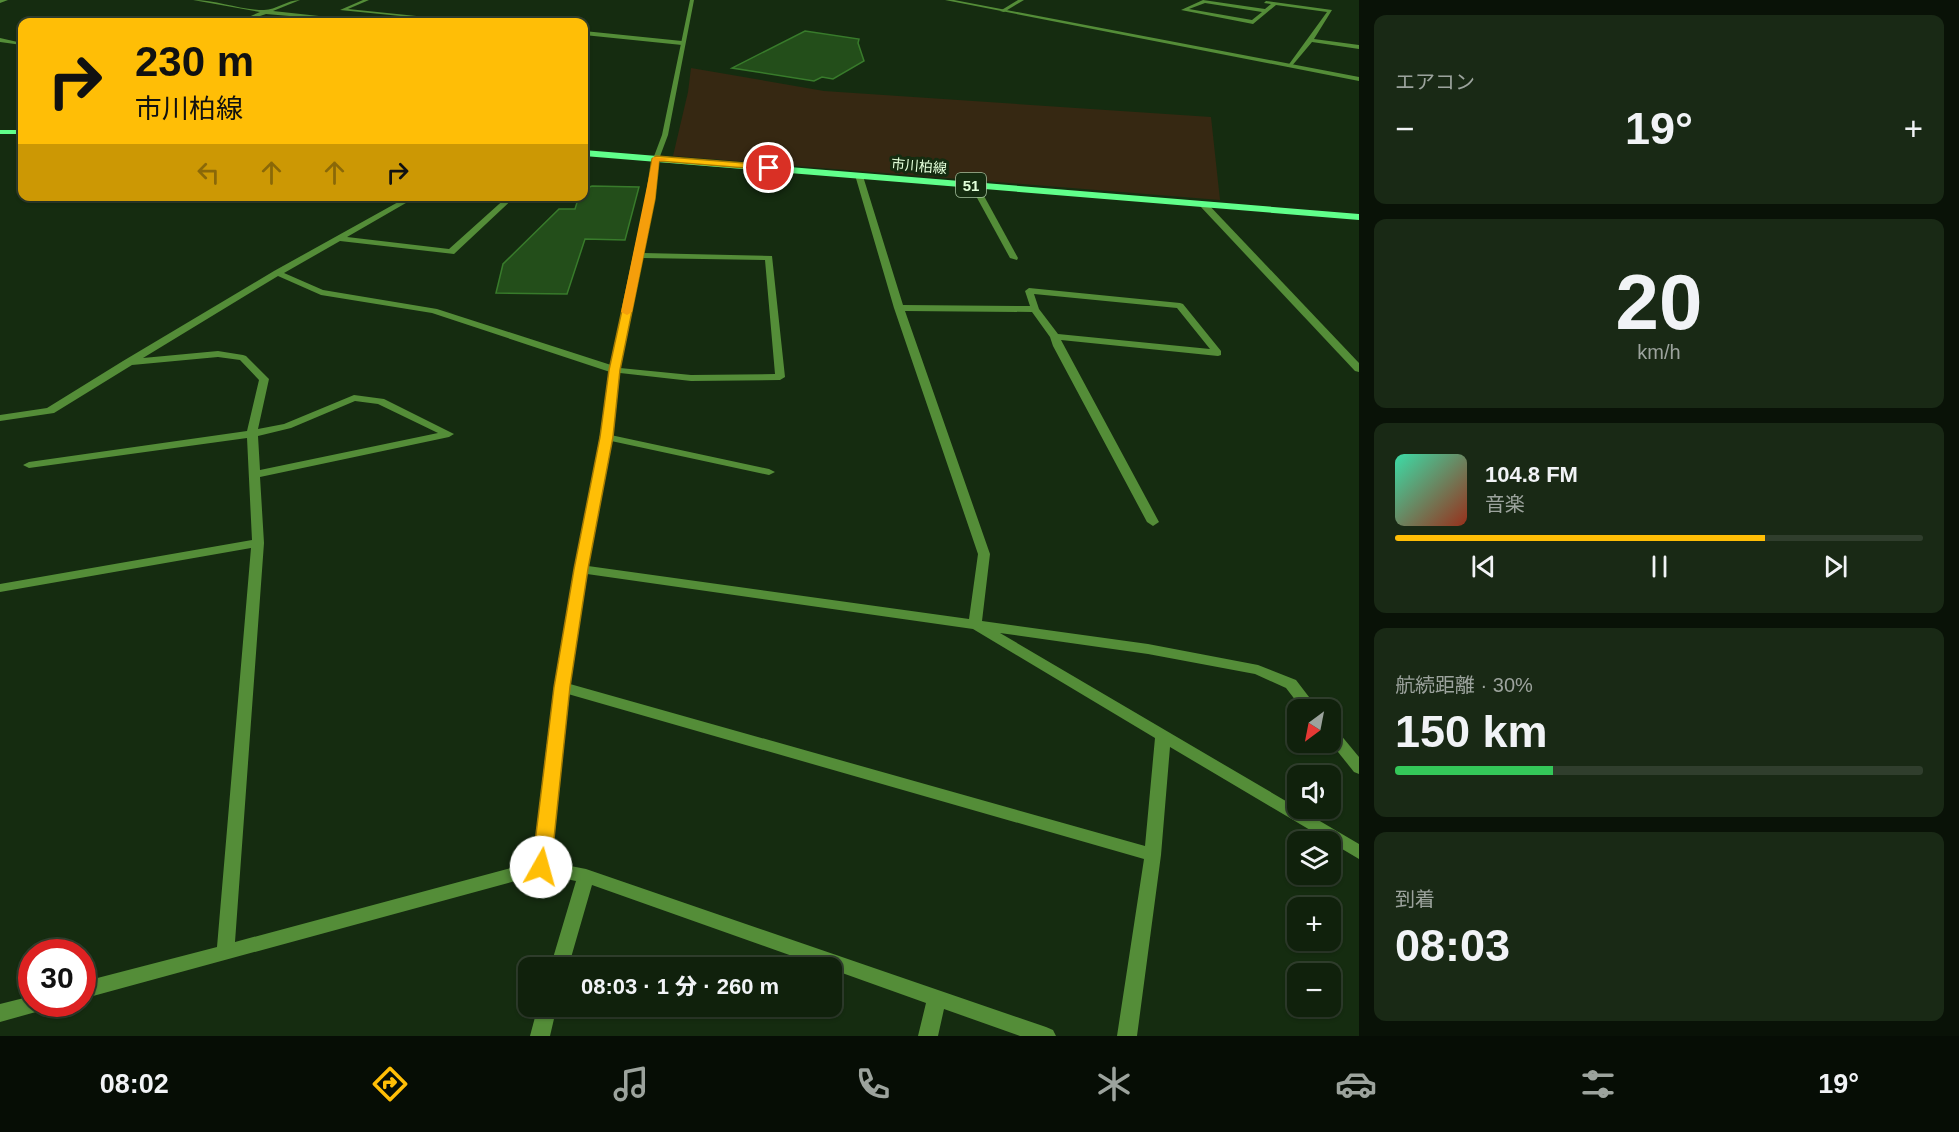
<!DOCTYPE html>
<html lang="ja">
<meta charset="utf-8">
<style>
:root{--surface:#10210c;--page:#192915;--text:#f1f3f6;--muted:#9ca39d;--line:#303e2d;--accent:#ffbe06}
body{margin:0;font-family:Arial,"Noto Sans JP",sans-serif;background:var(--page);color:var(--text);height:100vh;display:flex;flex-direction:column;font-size:22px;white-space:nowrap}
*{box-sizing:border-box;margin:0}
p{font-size:20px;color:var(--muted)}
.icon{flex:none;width:33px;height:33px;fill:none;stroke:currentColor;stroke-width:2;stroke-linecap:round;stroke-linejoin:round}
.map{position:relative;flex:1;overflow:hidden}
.details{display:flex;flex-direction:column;gap:15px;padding:15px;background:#091207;width:600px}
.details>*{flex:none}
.guide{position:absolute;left:18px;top:18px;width:570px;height:183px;border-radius:12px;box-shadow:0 2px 4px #0004,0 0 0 2px var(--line);background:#ffbe06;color:#111;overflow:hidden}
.needle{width:39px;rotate:212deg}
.tools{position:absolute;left:1287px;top:699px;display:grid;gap:12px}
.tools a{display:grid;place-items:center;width:54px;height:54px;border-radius:12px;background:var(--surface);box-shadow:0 2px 4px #0004,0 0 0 2px var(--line);font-size:30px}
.speed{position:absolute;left:18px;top:939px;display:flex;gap:12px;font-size:30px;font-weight:700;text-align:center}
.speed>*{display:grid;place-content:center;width:78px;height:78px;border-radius:50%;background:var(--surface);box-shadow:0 2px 4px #0004,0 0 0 2px var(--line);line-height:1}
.speed .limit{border:9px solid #d22;background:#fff;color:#111}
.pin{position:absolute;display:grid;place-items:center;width:51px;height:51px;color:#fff;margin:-26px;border:3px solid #fff;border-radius:50%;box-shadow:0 2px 6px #0007}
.me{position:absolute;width:66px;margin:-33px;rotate:7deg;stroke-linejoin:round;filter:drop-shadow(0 0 4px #0008)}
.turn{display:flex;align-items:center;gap:21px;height:126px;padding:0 18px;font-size:27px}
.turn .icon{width:78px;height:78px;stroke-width:2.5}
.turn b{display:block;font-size:42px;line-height:51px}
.lanes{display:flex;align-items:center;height:57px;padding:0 18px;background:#0003;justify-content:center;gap:30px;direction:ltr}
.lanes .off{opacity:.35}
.big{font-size:45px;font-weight:800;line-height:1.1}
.details .widget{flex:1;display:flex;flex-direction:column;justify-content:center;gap:9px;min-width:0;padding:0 21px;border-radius:12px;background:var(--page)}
.details .dial{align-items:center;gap:0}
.dial b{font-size:78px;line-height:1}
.song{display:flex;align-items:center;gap:18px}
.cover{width:72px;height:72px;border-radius:9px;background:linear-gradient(135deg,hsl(160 70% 55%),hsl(10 70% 35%))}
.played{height:6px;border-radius:3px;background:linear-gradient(90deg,var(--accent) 70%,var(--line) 70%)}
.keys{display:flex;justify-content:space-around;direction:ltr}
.heat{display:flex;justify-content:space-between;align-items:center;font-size:33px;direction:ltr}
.charge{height:9px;border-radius:4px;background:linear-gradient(90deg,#34c759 30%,var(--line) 0)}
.trip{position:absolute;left:518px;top:957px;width:324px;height:60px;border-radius:12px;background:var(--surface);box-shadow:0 2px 4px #0004,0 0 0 2px var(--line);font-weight:800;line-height:60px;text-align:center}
.dock{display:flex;height:96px;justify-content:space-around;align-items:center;background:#060d05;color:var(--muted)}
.dock .icon{width:42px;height:42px}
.dock .active{color:var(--accent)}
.dock b{font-size:27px;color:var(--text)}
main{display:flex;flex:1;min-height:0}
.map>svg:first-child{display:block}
.green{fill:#362812}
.building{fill:#234e1a;stroke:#387b2b;stroke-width:1.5}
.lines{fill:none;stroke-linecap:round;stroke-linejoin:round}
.service{fill:#548d38;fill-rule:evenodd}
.minor{fill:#548d38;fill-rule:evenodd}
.tertiary{fill:#548d38;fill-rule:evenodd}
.primary{fill:#61ff8b;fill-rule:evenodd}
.route{fill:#ffbe06;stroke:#a67c04;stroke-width:1.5}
.slow{fill:#f59e0b}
.labels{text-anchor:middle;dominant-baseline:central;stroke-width:6;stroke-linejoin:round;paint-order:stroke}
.far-street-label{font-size:14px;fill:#e3ffda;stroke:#152c10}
.shield{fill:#152c10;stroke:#a5c09d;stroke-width:1.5}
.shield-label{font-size:15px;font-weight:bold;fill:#e3ffda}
</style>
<main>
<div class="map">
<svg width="1359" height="1036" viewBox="0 0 1359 1036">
<rect width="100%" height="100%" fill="#152c10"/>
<!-- green -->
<polygon class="green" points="691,68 824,91 1211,117 1220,200 673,156 688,92"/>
<!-- building -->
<g class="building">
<polygon points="805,31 859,39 858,43 864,61 833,79 822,77 814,81 732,68"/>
<polygon points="592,186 639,187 625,240 585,239 567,294 496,293 503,264 559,209 575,209 579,196 584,196 584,189"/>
</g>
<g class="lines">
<!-- service -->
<g class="service">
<polygon points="363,0 369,0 348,9 475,22 461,22 340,10"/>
<polygon points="1018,0 1024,0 1004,12 1000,11"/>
<path d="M1203 0 1265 9 1271 4 1264 3 1266 1 1332 10 1314 39 1359 45V49L1312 42 1291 67H1287L1327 12 1276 5 1253 24 1181 10ZM1205 3 1262 12 1252 20 1189 9Z"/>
<polygon points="584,31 682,41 685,43 682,45 584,35"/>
<polygon points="606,434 769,469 775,472 769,475 602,439 601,437"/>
</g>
<!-- minor -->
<g class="minor">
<path d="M193 0C217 0 240 10 264 10 276 10 287 0 300 0L273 11 374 22H360L266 14 242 22H237L260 12Z"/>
<path d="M690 0H694L668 135 659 159 643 253 772 256 785 377 780 380 691 381 620 373 611 437 588 566 969 619 978 554 894 308 855 175 862 173 903 305 1030 306 1025 291 1029 288 1180 303 1183 304 1221 351V355L1218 356 1061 340 1159 522 1153 526 1147 522 1053 346 1050 337 1032 312 905 311 990 554 982 621 1148 644 1258 665 1296 680 1319 710H1303L1286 688 1255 674 1148 654 1000 633 1359 844V859L1170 747 1161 855 1137 1036H1117L1144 859 568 694 550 862 586 869 1046 1027 1053 1030 1056 1036H1020L944 1009 938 1036H918L926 1003 831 969V968H826L592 885 568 968H550L576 881 541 874 82 999V982L217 947 251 548 0 592V584L252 540 247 438 29 468 23 465 29 462 247 431 259 380 240 360 218 357 132 365 54 413 0 421V415L47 408 123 361 274 271 409 196H418L347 237 449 249 508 196H516L454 254 340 241 284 273 323 290 437 309 611 365 646 199 653 159 662 135ZM642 258 765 260 775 374 691 375 620 368ZM278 276 321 295 432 313 610 372C595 477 571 581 555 686 546 744 540 803 533 862L235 942 264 543 260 477 449 437 454 434 384 399 354 395 284 424 258 429 269 379 246 356 243 355 218 351 143 358ZM1034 294 1177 308 1210 349 1058 334 1039 309ZM355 401 378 404 438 433 260 470 258 436 291 428ZM587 574 973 629 1155 738 1145 846 570 684Z"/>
<polygon points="945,0 954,0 1359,77 1359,81"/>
<polygon points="163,20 165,22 158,22 159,21"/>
<polygon points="0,38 22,43 22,45 0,42"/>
<polygon points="971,183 978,185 1018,258 1017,260 1010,258 970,185"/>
<polygon points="1200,202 1206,202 1359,363 1359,372 1355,371 1200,206"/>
<polygon points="1330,727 1335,728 1359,757 1359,774 1354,772 1330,742"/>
<polygon points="32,996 32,1004 45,1004 43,1010 0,1022 0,1004"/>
<polygon points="538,1006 557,1006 550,1036 530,1036"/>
</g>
<!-- tertiary -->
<polygon class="tertiary" points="0,0 8,0 0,3"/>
<!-- primary -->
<g class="primary">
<rect x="0" y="130" width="22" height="4"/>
<polygon points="584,150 1359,214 1359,220 584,156"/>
</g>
</g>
<!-- route -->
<polygon class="route" points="656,156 769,165 773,168 769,170 659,161 655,199 620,370 613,437 588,569 570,687 551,867 548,872 541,875 534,872 532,867 554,687 574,569 600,437 609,370 646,199 652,159"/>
<!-- slow -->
<polygon class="slow" points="653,157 670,159 659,161 655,199 632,312 627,315 621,312"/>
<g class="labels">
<!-- far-street labels -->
<g class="far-street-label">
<text transform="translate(919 166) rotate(5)">市川柏線</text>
</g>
<!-- shield labels -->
<rect class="shield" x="956" y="173" width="30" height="24" rx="4.5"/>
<g class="shield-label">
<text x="971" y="185">51</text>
</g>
</g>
</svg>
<div class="tools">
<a><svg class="needle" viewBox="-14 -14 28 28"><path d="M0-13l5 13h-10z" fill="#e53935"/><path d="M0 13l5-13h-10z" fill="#9ca39d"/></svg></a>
<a><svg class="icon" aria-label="sound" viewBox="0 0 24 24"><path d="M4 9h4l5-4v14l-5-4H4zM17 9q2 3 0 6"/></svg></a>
<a><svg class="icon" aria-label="layers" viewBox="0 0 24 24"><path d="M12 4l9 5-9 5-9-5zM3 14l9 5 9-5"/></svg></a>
<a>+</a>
<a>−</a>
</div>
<div class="speed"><div class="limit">30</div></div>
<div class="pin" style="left:769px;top:168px;background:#d93025"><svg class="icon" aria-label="arrive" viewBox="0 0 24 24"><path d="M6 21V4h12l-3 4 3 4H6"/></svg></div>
<svg class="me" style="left:541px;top:867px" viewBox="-20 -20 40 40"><circle r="19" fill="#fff"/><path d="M0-13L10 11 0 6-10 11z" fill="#ffbe06"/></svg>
<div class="trip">08:03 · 1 分 · 260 m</div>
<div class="guide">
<div class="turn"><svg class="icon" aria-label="right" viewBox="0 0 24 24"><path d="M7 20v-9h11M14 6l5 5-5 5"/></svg><div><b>230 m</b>市川柏線</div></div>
<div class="lanes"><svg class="icon off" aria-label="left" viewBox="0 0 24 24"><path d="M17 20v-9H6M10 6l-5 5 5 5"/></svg><svg class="icon off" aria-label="ahead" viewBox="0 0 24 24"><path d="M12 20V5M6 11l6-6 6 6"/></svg><svg class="icon off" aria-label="ahead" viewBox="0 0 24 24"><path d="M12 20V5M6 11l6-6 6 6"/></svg><svg class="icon" aria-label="right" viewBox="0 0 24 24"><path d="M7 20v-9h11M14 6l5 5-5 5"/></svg></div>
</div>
</div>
<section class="details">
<div class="widget"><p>エアコン</p>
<div class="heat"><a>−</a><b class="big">19°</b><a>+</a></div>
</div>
<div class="widget dial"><b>20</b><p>km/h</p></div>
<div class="widget">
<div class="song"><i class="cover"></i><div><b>104.8 FM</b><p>音楽</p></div></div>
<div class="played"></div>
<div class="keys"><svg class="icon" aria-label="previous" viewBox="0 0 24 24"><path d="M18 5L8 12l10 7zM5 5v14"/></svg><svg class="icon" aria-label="pause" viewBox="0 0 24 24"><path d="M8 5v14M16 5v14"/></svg><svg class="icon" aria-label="next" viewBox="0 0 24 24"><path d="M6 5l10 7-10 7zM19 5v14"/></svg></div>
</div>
<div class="widget"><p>航続距離 · 30%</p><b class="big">150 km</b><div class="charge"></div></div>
<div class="widget"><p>到着</p><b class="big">08:03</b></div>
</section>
</main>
<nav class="dock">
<b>08:02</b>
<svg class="icon active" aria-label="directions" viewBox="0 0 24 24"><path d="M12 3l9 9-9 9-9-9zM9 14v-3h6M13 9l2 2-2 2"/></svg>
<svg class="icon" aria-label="music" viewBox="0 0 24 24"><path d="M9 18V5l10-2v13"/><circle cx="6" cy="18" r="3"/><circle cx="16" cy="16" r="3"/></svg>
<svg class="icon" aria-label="phone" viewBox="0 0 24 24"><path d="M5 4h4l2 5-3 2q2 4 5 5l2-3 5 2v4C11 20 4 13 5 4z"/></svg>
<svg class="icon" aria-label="climate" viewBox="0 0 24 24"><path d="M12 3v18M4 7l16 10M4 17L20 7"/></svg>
<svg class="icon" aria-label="car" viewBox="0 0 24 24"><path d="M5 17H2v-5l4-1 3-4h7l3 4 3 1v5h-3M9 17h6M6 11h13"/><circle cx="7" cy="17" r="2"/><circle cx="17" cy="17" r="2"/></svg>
<svg class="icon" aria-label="filters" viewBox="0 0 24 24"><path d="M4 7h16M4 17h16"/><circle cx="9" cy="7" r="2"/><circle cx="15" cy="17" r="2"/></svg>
<b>19°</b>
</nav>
